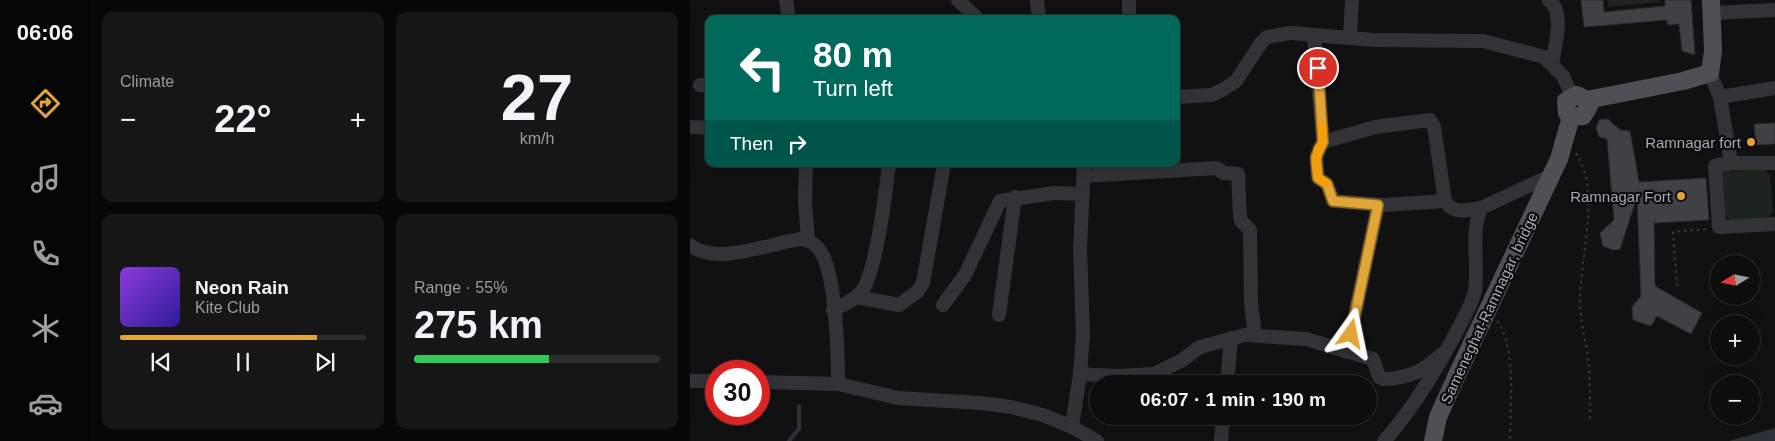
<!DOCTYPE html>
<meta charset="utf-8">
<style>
:root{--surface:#0d0d0e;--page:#161617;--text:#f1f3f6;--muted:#9a9c9e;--line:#2d2d2e;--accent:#e2a538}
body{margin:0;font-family:Helvetica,sans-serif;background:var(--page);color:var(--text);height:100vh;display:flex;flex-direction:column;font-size:19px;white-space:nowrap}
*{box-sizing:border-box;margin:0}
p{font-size:16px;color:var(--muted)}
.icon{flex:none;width:28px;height:28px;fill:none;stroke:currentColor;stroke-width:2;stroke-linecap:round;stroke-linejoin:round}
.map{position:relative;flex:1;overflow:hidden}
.drawer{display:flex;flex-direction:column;gap:12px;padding:12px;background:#070708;width:600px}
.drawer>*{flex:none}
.banner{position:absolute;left:15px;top:15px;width:475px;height:152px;border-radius:10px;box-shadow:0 5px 20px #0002,0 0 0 1px var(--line);background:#00695c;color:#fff;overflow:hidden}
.needle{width:32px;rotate:260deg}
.buttons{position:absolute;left:1020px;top:255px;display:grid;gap:10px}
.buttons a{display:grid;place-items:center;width:50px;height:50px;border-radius:50%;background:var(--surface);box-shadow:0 5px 20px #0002,0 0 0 1px var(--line);font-size:25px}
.speed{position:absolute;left:15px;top:360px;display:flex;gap:10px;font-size:25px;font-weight:700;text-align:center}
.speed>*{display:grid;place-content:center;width:65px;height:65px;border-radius:50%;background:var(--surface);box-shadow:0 5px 20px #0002,0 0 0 1px var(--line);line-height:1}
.speed .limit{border:8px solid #d22;background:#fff;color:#111}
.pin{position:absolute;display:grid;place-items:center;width:42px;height:42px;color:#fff;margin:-21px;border:2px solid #fff;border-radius:50%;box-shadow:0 1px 5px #0007}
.me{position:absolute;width:55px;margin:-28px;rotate:12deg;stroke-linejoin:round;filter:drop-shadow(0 0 4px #0008)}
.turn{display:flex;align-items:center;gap:18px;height:105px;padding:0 25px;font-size:22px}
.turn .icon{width:65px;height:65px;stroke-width:2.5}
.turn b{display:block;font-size:35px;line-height:42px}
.then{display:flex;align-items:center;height:48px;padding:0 25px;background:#0003;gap:10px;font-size:19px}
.big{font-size:38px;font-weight:700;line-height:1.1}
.drawer .card{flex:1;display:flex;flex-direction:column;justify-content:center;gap:8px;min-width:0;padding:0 18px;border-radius:10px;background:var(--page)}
.drawer .dial{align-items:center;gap:0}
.dial b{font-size:65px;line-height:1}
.song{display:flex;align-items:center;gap:15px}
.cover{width:60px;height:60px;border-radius:8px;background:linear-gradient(135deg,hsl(270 70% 55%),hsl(250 70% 35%))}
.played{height:5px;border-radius:2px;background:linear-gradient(90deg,var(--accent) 80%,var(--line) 80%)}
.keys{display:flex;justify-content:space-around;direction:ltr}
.heat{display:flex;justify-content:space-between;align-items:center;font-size:28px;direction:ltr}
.charge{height:8px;border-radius:4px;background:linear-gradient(90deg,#34c759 55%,var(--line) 0)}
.drawer .tiles{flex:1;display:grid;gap:12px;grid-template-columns:repeat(2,1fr)}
.trip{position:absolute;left:399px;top:375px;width:288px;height:50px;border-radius:25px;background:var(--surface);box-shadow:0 5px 20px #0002,0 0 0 1px var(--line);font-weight:700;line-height:50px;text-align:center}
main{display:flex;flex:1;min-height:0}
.tab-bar{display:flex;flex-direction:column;width:90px;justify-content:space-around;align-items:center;background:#050506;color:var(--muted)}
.tab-bar .icon{width:35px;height:35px}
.tab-bar .selected{color:var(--accent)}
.tab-bar b{font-size:22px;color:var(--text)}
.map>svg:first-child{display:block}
.green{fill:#1d241e}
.water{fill:#2b3339}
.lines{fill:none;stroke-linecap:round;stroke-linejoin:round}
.stream{stroke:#2b3339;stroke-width:4}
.building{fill:#404145;stroke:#2b2b2e}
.path{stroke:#383a3d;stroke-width:2;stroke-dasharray:2.5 4;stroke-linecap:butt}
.minor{stroke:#323337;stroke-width:14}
.major{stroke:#4e5055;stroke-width:18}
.route-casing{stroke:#936b24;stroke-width:12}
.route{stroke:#e2a538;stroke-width:9}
.slow{stroke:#f59e0b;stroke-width:9}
.poi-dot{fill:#e2a538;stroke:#0c0c0d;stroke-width:2}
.labels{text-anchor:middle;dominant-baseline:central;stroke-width:4.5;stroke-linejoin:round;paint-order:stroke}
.poi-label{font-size:15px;fill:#a3a8b2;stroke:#0c0c0d;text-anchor:end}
.street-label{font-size:15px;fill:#a3a8b2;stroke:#0c0c0d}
</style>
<main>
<nav class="tab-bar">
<b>06:06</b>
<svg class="icon selected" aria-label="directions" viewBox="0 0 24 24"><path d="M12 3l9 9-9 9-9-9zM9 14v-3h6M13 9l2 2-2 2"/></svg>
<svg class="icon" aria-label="music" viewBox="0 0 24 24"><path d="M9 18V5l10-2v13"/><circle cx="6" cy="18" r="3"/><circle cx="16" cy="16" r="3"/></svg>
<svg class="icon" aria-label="phone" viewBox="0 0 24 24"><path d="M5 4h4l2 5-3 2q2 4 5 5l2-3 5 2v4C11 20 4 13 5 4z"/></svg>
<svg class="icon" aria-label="climate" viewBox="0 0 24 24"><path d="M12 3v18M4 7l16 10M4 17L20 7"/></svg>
<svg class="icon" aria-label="car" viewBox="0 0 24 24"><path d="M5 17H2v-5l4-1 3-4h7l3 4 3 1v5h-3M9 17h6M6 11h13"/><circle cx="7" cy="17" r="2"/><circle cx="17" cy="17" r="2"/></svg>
</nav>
<section class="drawer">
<div class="tiles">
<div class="card"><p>Climate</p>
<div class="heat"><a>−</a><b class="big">22°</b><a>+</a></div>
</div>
<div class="card dial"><b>27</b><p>km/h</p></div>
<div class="card">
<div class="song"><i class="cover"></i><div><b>Neon Rain</b><p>Kite Club</p></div></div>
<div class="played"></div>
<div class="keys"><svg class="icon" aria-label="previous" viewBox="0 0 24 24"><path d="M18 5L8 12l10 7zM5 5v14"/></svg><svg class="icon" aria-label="pause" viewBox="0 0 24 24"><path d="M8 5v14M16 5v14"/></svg><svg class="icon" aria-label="next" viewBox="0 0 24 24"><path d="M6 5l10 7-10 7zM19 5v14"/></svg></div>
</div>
<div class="card"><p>Range · 55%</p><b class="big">275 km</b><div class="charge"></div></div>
</div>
</section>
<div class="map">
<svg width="1085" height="441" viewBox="0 0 1085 441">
<rect width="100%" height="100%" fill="#111112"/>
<!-- green -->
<g class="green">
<polygon points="917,0 969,0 970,2 918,7"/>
<polygon points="1074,169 1080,175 1083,212 1077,219 1043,220 1035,216 1032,175 1036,171"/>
</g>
<!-- water -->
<polygon class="water" points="1085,428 1085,441 1039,441"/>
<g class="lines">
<!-- stream -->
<polyline class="stream" points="99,441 109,429 109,406"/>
</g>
<!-- building -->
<g class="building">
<polygon points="891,0 913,0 914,12 975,6 975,0 1001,0 1005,55 992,51 989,24 977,25 977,20 894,27"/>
<polygon points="918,119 930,130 940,131 949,182 1016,178 1019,220 964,223 965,286 1012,313 1001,334 967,316 961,326 943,320 942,307 951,296 947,197 930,249 923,250 913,246 910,233 924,220 917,139 909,137 906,128 909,120"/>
<polygon points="1085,123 1085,144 1066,145 1064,124"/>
</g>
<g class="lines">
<!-- path -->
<g class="path">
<path d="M886 153C912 193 889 258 890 304 891 327 898 349 899 372 900 389 900 405 900 422"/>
<polyline points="987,286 983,232 1017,229"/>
<path d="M807 321C827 345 820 410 820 441"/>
</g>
<!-- minor -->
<g class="minor">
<polyline points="96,0 99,19"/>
<polyline points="268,0 288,19"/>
<polyline points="347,0 349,19"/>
<polyline points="439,0 439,19"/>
<path d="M859 0C875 12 865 47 862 63"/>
<polyline points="1022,13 1085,10"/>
<polyline points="624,36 633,142"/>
<polyline points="660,38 662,0"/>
<polyline points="1020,73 1030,97 1085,88"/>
<polyline points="10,85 19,85"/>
<polyline points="486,97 522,95 534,89 546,81 571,43 577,37 601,33 684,40 793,41 854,57 873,76 882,96"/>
<polyline points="1030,97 1041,163"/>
<polyline points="0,127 19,128"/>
<polyline points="1085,163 1041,163 1025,166 1029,227 1085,224"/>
<polyline points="116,164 115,202 118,240"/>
<polyline points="393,176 527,168 533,173 548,174 550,216 551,221 560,230 561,303 565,335"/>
<path d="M755 201 694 205 643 201 637 184 628 178C626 164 625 154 633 142L685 127 740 120 744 127 755 201C764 215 777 210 791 208"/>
<path d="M0 245C26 267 83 242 111 239 120 240 128 246 132 254 146 278 148 355 148 384"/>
<polyline points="167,297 209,305 227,292 233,283 254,164"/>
<polyline points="253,305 275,275 310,201 364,193 391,194"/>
<path d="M143 310C153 305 165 300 172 291 186 272 196 190 199 164"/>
<polyline points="309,315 325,197"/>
<polyline points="657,352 688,205"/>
<path d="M390 374 426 376 464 374 491 361 510 347 555 335 616 339 683 359 689 377 693 379C723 378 734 370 756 351"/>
<polyline points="0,381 26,381"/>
<polyline points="69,382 148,384 208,398 291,403 321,407 353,415 382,427 407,441"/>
<polyline points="537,384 541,338"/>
<polyline points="382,427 390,374 393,335 390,248 394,164"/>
<polyline points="531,441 533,416"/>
<path d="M694 441C724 408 747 369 768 329 774 317 782 304 785 291 789 263 780 234 791 208L860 176"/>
</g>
<!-- major -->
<g class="major">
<polyline points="897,100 899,106 893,116 881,117 877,113 876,101 887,95 897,100 993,81 1020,73 1023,51 1021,0"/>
<polyline points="743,441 748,417 767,375 869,159 881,117"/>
</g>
</g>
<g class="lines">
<defs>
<polyline id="route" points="628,68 633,142 626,157 628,178 637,184 643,201 688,205 661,334"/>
</defs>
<!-- route casing -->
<use href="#route" class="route-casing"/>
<!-- route -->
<use href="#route" class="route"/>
<!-- slow -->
<polyline class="slow" points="632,126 633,142 628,149 626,163 628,178 636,183"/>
</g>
<!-- markers -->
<g class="poi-dot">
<circle cx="1061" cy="142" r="5"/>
<circle cx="991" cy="196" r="5"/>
</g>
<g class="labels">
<!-- poi labels -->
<g class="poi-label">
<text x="1051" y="142">Ramnagar fort</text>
<text x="981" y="196">Ramnagar Fort</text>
</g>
<!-- street labels -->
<g class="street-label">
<text transform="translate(799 308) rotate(-65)">Sameneghat-Ramnagar, bridge</text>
</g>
</g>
</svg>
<div class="buttons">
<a><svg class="needle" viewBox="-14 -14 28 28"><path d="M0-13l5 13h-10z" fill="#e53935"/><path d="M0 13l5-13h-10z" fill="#9a9c9e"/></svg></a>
<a>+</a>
<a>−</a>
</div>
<div class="speed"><div class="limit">30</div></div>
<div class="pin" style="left:628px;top:68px;background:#d93025"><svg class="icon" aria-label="arrive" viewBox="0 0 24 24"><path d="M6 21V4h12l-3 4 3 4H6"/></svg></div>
<svg class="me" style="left:661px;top:334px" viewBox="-20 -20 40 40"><path d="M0-17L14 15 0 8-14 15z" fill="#e2a538" stroke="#fff" stroke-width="4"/></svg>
<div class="trip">06:07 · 1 min · 190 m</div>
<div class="banner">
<div class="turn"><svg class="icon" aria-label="left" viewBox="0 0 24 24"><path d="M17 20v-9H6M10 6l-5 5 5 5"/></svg><div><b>80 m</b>Turn left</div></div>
<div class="then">Then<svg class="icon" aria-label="right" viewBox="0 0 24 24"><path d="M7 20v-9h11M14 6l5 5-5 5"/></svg></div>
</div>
</div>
</main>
